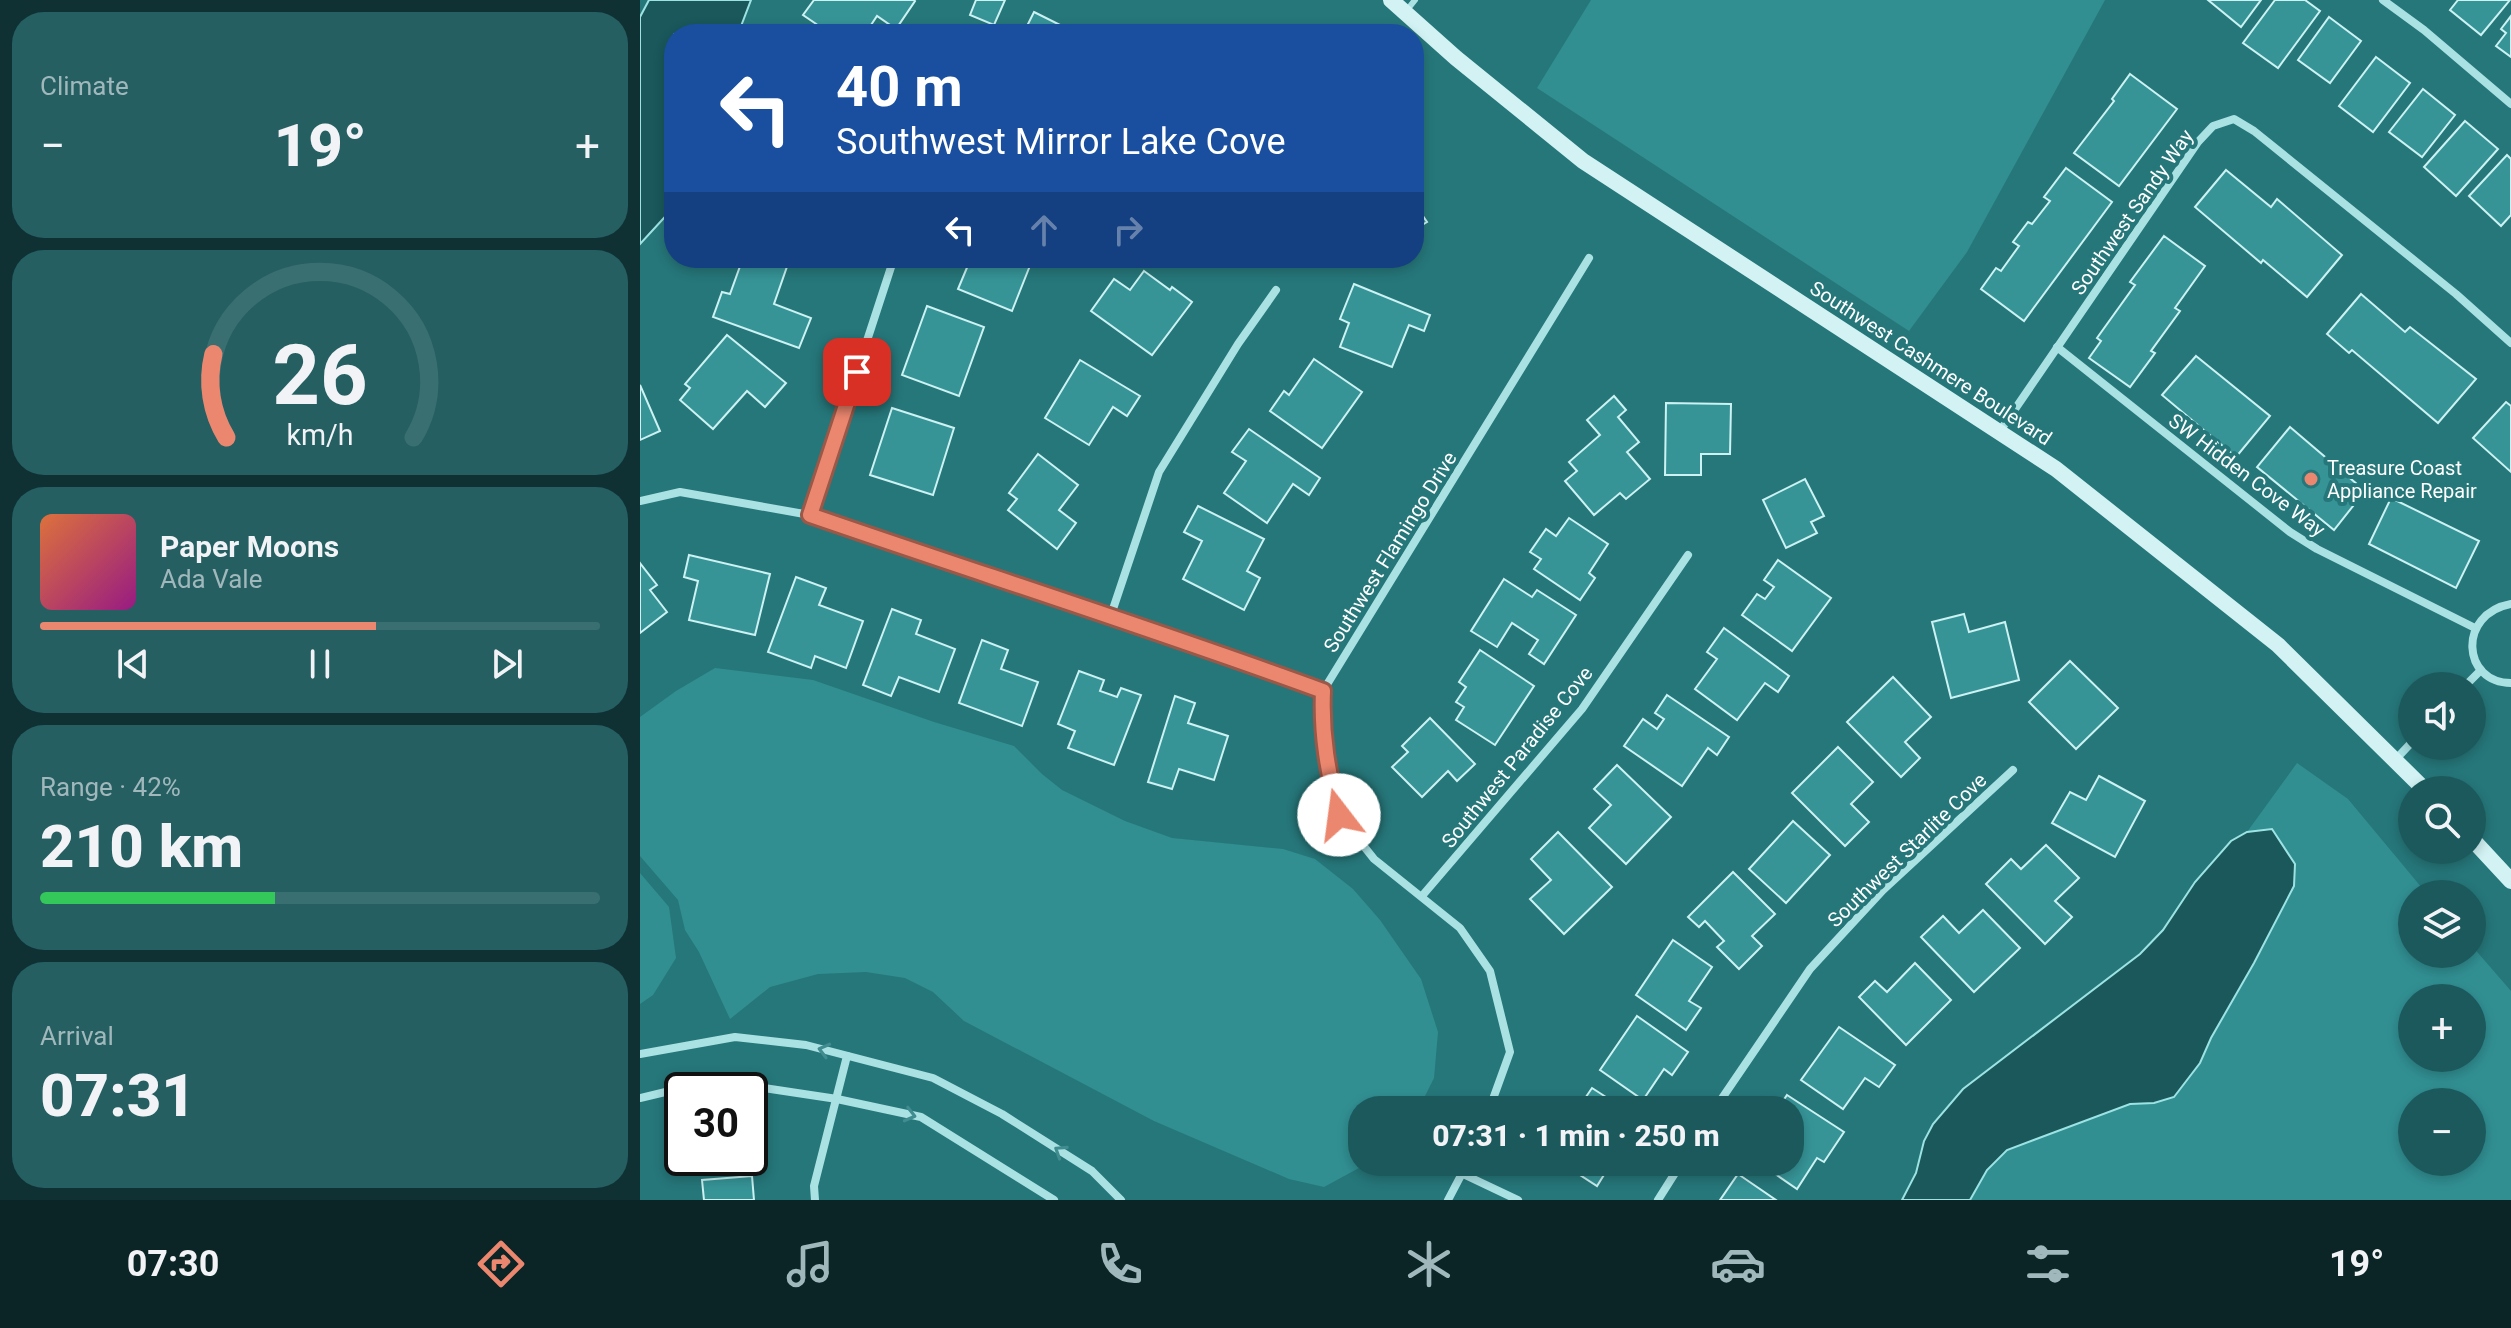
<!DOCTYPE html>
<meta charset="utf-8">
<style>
:root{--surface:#1c595c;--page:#255f62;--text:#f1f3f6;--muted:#a0b8bb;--line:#3a6f72;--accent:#ec876f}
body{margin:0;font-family:Roboto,sans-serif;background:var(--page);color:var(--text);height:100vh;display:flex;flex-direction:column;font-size:30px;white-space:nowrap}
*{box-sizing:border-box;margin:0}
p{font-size:26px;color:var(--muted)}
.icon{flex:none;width:44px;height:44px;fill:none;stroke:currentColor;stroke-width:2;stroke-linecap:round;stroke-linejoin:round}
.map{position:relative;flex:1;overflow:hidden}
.sheet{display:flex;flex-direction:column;gap:12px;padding:12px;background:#0f3133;width:640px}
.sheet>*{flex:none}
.hud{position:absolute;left:24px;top:24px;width:760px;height:244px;border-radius:32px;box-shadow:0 4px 12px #0003;background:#1a4fa0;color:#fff;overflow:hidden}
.controls{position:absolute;left:1758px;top:672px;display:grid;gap:16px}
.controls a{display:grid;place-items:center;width:88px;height:88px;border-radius:50%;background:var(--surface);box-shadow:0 4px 12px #0003;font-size:40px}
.speed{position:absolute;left:24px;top:1072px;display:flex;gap:16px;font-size:40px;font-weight:700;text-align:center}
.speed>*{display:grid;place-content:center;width:104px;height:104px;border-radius:50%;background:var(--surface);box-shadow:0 4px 12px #0003;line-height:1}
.speed .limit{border:4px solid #111;border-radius:12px;background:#fff;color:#111}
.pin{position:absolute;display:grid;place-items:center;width:68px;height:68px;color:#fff;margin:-34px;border-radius:16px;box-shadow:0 4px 12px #0006}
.me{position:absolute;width:88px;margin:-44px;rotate:345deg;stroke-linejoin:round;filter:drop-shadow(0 0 6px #0008)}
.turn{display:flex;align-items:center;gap:28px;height:168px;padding:0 40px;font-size:36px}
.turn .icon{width:104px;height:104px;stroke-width:2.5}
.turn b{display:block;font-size:56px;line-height:68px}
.lanes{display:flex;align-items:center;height:76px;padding:0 40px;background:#0003;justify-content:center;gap:40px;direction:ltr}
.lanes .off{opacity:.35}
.big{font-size:60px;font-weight:800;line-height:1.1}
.sheet .widget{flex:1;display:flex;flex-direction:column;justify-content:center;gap:12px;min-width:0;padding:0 28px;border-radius:32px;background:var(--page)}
.sheet .dial{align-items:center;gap:0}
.dial svg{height:208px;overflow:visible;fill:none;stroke:var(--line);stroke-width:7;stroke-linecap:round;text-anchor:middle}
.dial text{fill:var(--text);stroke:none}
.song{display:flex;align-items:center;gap:24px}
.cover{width:96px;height:96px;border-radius:12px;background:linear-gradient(135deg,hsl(20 70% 55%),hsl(310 70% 35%))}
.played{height:8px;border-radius:4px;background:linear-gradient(90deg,var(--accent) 60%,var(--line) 60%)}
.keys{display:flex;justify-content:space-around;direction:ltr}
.heat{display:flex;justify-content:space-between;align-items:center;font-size:44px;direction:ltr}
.charge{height:12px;border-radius:6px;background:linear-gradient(90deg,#34c759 42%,var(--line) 0)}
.trip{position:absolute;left:708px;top:1096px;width:456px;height:80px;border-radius:32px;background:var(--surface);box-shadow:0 4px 12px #0003;font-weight:800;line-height:80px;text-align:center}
.menu{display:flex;height:128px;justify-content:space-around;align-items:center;background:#0b2425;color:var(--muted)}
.menu .icon{width:56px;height:56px}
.menu .selected{color:var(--accent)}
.menu b{font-size:36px;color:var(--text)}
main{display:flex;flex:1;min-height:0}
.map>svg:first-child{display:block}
.green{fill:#318f92;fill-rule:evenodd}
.water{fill:#1a585b;stroke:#9ee3e4;stroke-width:2}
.building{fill:#369497;stroke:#ccf2f3;stroke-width:2}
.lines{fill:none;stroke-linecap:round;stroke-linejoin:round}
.lane{stroke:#aae2e4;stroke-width:6}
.street{stroke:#aae2e4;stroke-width:8}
.secondary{stroke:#d2f2f4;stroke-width:16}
.oneway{stroke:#408c8f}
.route-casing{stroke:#995848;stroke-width:20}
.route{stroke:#ec876f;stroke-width:14}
.poi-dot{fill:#ec876f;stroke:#26777a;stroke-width:3}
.labels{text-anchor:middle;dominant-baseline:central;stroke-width:8;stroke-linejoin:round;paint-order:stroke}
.street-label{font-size:20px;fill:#fff;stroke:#26777a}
.poi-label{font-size:20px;fill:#fff;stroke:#26777a;text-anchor:start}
</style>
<main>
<section class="sheet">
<div class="widget"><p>Climate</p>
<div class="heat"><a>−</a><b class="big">19°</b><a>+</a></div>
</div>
<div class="widget dial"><svg viewBox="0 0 100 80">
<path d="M14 69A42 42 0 1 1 86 69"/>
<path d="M14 69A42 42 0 0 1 9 37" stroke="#ec876f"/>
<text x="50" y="56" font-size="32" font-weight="700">26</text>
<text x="50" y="72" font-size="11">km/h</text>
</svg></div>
<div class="widget">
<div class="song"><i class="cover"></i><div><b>Paper Moons</b><p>Ada Vale</p></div></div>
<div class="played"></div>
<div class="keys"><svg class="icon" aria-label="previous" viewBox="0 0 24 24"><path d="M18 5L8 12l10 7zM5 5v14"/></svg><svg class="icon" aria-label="pause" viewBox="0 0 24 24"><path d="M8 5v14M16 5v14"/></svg><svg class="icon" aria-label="next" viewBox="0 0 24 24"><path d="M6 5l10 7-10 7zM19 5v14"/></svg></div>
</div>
<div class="widget"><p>Range · 42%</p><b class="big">210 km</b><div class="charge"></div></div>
<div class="widget"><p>Arrival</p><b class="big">07:31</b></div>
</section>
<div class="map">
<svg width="1871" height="1200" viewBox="0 0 1871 1200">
<rect width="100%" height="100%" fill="#26777a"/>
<!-- green -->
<g class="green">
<polygon points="951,0 1465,0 1327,252 1269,331 897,88"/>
<polygon points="75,668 173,680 294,722 374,746 402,774 422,790 485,821 532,838 643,849 675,859 713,889 740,920 781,979 798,1032 794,1078 779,1108 777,1110 722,1110 722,1162 730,1162 684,1187 649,1179 514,1121 324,1021 293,992 265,978 226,972 178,974 130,987 90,1019 59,952 45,930 38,900 0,856 0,717 36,691"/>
<path d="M1657 763 1708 799 1787 894H1772V954H1832V946L1871 991V1200H1330L1347 1170 1367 1150 1490 1104 1514 1103 1534 1097 1560 1064 1571 1038 1614 963 1654 886 1655 864 1632 829 1607 832ZM1772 998H1832V1058H1772ZM1772 1102H1832V1162H1772Z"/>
<polygon points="0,873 29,907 36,958 13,995 0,1004"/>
</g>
<!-- water -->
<g class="water">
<polygon points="9,0 111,0 98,34 34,34 34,207 0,244 0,17"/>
<polygon points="1632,829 1655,864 1654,886 1614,963 1571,1038 1560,1063 1534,1097 1514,1103 1490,1104 1367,1150 1347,1170 1330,1200 1262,1200 1276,1173 1284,1141 1293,1124 1323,1089 1500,954 1523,930 1555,882 1591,841 1607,832"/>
</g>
<!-- building -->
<g class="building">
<polygon points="174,0 274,0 275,1 256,29 237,16 225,34 191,34 163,15"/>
<polygon points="336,0 365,0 354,25 330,15"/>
<polygon points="1568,0 1621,0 1601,27"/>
<polygon points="1635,0 1665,0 1680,11 1638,68 1603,43"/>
<polygon points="1818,0 1870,0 1841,35 1810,10"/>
<polygon points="394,12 426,28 460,26 462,34 383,34"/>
<polygon points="1871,16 1871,57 1856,46 1866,33 1861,29"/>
<polygon points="1689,17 1721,41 1690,83 1658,60"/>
<polygon points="1736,57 1770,83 1733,132 1699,106"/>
<polygon points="1490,74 1537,109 1479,186 1434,153 1474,101 1472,99"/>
<polygon points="1783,89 1815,115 1782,157 1749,132"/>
<polygon points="1825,121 1858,149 1816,196 1784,167"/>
<polygon points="1867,155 1871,159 1871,215 1861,226 1829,196"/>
<polygon points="1426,168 1472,202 1384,321 1341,289 1356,268 1361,271 1379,246 1373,242 1388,222 1392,224 1410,201 1404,197"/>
<polygon points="1586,170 1631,207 1637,199 1702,255 1667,297 1623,260 1621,263 1555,207"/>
<polygon points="774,203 787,222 774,230"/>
<polygon points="1524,236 1565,266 1535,308 1540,311 1511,351 1515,353 1490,387 1449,358 1461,341 1457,338 1495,285 1490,282"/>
<polygon points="103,258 150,258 134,304 171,318 159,348 73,317 82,292 90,294"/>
<polygon points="331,258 393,258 372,311 318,289"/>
<polygon points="504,271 530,290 532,287 552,302 512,355 451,311 474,279 490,290"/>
<polygon points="714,284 790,315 784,331 769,325 752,367 700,347 709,323 700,319"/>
<polygon points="1721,294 1765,332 1770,327 1836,379 1798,423 1712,350 1709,353 1687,334"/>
<polygon points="287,306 344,327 319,396 262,375"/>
<polygon points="87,335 146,383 125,407 107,391 73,429 40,400 50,388 45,384"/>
<polygon points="1556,356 1630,416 1596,457 1522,395"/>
<polygon points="674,359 722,392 682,448 630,411 644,391 649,395"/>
<polygon points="440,360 500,396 487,416 473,407 449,445 405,418"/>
<polygon points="0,385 20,431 0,440"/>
<polygon points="974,396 986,410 978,417 999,442 987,452 1010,479 986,499 980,493 954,515 925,481 937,471 929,462 960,435 947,420"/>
<polygon points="1866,402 1871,406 1871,472 1833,438"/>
<polygon points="1026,403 1091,404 1090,454 1061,454 1061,475 1025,475"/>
<polygon points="252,408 314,428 293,495 230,475"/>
<polygon points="1650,427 1725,491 1694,530 1617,467"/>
<polygon points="609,429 680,478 669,495 653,484 627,523 584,493 606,461 592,452"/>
<polygon points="398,454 438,485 419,510 436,523 417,549 368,510 377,499 369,493"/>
<polygon points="1165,479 1184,516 1171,522 1177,533 1146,548 1123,500"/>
<polygon points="1751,498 1839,541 1816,588 1729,544"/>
<polygon points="558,506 624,539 607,571 620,578 604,610 543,579 562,541 544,532"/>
<polygon points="929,518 968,544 949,573 955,578 940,600 894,569 901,559 890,552 906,529 916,536"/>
<polygon points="49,555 130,574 115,635 49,620 58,581 44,577"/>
<polygon points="1138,560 1191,598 1152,651 1102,615 1117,594 1125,599 1134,587 1124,580"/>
<polygon points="0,563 17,585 10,590 27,612 0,633"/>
<polygon points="156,577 186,588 179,605 223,621 206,668 175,656 171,668 128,652"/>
<polygon points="864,579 892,597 897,590 936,615 904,664 889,654 898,640 872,623 857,647 831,631"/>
<polygon points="252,609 281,620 276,634 315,649 299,692 259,677 251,696 223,685"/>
<polygon points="1324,614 1329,632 1365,622 1379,680 1311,698 1292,622"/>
<polygon points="1084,628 1149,676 1138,692 1125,683 1097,720 1055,689 1077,659 1067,652"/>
<polygon points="342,640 368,650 361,669 398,682 382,726 319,703"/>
<polygon points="840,650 894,686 855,745 816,720 824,707 816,702 826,687 819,682"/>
<polygon points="1430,661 1478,708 1436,749 1389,702"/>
<polygon points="439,671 464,680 460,691 477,697 481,688 501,695 474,765 428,748 435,731 418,724"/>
<polygon points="1253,677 1291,717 1265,742 1280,758 1261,777 1207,722"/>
<polygon points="1027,695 1089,737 1077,755 1068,748 1042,786 984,746 1003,719 1017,729 1024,719 1015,713"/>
<polygon points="535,696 555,703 548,723 588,736 574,780 539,769 532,789 508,782"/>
<polygon points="790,718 835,764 817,781 808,771 782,797 752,767 768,752 762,746"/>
<polygon points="1198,747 1233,782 1211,804 1229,822 1205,846 1152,793"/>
<polygon points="977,765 1031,817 986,864 949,828 971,805 954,789"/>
<polygon points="1459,776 1505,801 1475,857 1412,823 1430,792 1446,800"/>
<polygon points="1153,821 1190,855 1146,903 1109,869"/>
<polygon points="918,832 972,887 924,934 890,899 911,880 891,859"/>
<polygon points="1406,845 1439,878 1415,901 1432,917 1405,944 1346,884 1371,859 1381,869"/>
<polygon points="1093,872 1135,914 1112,936 1122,946 1099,969 1077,947 1084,941 1065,921 1059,927 1048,917"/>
<polygon points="1343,910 1380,948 1334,992 1281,937 1303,916 1319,933"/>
<polygon points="1033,940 1072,967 1049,1001 1061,1008 1046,1030 996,995"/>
<polygon points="1275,963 1311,1000 1266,1045 1219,997 1235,981 1247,992"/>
<polygon points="997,1016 1048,1052 1032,1075 1024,1069 1003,1100 960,1070"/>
<polygon points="1199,1027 1255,1065 1239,1087 1225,1078 1203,1109 1161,1080"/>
<polygon points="952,1088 986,1110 937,1110"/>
<polygon points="1147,1095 1204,1132 1184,1162 1177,1158 1157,1189 1119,1163 1150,1162 1150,1110 1137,1110"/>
<polygon points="920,1162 972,1162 957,1186"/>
<polygon points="1098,1174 1136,1200 1080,1200"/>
<polygon points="112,1176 114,1200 64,1200 62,1180"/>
</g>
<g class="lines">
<!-- lane -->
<polyline class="lane" points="767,10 775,0"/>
<!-- street -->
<g class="street">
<polyline points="1743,0 1784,30 1871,104"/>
<polyline points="1417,347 1650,532 1677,549 1835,628"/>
<polyline points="1360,431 1558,142 1573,126 1594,119 1614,131 1816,294 1871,343"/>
<polyline points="0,501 40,492 170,515 470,618 583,654 683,691"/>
<polyline points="170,515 254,258"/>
<path d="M1871 604C1817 614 1822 683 1871 683"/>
<polyline points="470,618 519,472 598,344 636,290"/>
<polyline points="1825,686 1841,670"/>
<polyline points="1756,759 1772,742"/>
<polyline points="782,896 942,709 1048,555"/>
<polyline points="0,1054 95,1037 166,1045 293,1078 362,1114 452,1171 481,1200"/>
<polyline points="0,1098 42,1088 124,1088 197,1099 281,1117 414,1200"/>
<polyline points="849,1110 870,1052 850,971 820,928 734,859 699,815 686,765 682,721 683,691 949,258"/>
<polyline points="1074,1110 1170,969 1243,890 1373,770"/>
<polyline points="823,1174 878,1200"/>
<polyline points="175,1200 174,1186 207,1056"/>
<polyline points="808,1200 828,1162"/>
<polyline points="1018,1200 1042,1162"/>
</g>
<!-- secondary -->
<g class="secondary">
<polyline points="751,0 816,58 943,161 1416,469 1638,645 1785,790"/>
<polyline points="1832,839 1871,881"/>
</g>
</g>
<!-- one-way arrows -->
<defs><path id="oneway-chevron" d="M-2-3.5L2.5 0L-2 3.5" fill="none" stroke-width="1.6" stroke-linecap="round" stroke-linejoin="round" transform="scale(2)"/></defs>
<g class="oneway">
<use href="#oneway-chevron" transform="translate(184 1050) rotate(-165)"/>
<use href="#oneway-chevron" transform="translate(270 1115) rotate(14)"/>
<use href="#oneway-chevron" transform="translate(420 1151) rotate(-147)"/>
</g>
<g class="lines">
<defs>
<path id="route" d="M217 372 170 515C341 574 514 629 683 691 681 735 688 773 699 815"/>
</defs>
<!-- route casing -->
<use href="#route" class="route-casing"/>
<!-- route -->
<use href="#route" class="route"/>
</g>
<!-- markers -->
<circle class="poi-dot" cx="1671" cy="479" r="8"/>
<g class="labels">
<!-- street labels -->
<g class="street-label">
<text transform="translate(1492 212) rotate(-55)">Southwest Sandy Way</text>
<text transform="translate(1291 363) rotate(33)">Southwest Cashmere Boulevard</text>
<text transform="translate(1607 475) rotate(37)">SW Hidden Cove Way</text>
<text transform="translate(750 552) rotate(-58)">Southwest Flamingo Drive</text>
<text transform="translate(877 757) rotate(-51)">Southwest Paradise Cove</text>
<text transform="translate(1267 850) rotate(-44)">Southwest Starlite Cove</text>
</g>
<!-- poi labels -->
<g class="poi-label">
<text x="1687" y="468">Treasure Coast<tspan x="1687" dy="23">Appliance Repair</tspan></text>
</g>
</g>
</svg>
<div class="controls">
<a><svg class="icon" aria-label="sound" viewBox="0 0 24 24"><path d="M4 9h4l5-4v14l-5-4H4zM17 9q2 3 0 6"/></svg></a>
<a><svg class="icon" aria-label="search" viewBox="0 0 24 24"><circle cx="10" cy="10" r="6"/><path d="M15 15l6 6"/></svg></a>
<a><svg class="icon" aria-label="layers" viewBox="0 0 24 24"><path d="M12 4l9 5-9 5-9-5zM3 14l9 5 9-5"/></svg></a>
<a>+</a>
<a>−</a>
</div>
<div class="speed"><div class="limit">30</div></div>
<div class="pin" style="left:217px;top:372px;background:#d93025"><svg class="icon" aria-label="arrive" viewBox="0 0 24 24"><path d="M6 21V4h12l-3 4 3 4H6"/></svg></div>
<svg class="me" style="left:699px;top:815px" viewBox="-20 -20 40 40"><circle r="19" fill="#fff"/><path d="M0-13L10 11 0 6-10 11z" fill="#ec876f"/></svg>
<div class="trip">07:31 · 1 min · 250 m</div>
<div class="hud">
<div class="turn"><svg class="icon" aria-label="left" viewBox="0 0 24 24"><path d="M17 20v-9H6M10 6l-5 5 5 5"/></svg><div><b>40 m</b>Southwest Mirror Lake Cove</div></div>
<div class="lanes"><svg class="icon" aria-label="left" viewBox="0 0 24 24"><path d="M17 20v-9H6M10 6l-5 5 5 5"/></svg><svg class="icon off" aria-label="ahead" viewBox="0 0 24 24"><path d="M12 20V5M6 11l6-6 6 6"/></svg><svg class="icon off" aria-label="right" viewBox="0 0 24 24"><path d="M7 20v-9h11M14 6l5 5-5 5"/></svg></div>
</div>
</div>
</main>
<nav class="menu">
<b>07:30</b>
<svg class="icon selected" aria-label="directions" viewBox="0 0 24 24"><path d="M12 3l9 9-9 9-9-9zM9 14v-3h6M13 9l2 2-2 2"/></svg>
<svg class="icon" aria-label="music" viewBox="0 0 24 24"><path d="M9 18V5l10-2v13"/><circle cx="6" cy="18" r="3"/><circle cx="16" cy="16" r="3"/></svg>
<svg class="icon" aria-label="phone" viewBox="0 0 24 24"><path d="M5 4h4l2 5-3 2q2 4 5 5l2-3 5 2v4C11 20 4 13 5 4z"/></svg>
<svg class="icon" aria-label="climate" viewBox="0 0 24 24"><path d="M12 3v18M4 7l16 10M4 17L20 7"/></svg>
<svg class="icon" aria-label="car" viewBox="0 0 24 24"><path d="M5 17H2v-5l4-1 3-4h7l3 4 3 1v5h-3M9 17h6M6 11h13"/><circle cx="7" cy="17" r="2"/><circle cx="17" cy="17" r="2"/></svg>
<svg class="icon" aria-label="filters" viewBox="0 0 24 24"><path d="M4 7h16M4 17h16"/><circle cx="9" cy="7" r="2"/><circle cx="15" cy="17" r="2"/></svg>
<b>19°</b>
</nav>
